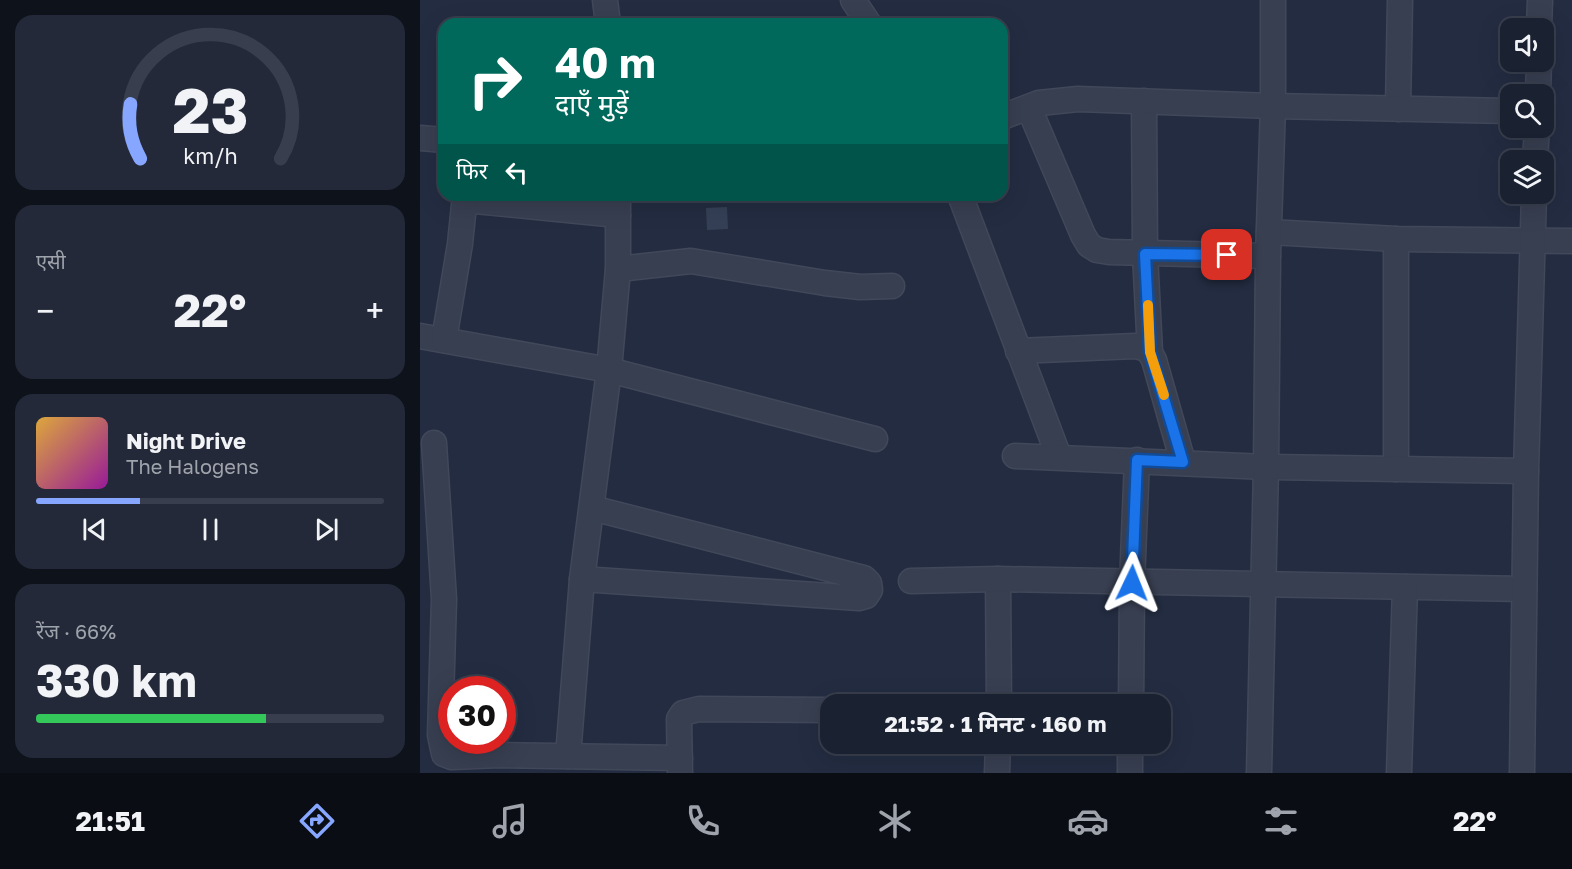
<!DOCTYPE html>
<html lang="hi">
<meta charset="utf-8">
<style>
:root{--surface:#1a2131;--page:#232939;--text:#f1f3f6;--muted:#9fa3ab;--line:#383e4d;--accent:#86a6ff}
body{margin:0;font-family:"Golos Text","Noto Sans Devanagari",sans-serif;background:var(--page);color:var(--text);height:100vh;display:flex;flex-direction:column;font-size:22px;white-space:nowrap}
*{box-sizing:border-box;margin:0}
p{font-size:20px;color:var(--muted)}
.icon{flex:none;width:33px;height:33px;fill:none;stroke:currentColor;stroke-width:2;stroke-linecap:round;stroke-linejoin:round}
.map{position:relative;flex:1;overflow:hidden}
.drawer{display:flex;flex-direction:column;gap:15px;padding:15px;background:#0e121b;width:420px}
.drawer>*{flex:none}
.top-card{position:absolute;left:18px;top:18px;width:570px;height:183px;border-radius:18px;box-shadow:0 6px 24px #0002,0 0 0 2px var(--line);background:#00695c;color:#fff;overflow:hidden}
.controls{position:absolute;left:1080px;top:18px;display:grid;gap:12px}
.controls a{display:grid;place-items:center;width:54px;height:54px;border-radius:12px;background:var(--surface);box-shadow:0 6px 24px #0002,0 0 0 2px var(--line);font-size:30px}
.speed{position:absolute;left:18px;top:676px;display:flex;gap:12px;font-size:30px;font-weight:700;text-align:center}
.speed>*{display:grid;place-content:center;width:78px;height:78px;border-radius:50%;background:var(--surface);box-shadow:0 6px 24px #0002,0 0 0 2px var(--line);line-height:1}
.speed .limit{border:9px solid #d22;background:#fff;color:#111}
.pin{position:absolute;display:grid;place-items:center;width:51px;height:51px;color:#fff;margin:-26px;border-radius:12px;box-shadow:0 3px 9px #0006}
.me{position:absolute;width:66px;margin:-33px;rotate:2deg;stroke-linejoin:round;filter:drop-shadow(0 0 4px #0008)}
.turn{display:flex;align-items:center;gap:21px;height:126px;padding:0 18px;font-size:27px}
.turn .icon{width:78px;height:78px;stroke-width:2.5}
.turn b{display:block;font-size:42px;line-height:51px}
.then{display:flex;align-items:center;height:57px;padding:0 18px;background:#0003;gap:12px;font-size:22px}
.big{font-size:45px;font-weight:700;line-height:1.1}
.drawer .tile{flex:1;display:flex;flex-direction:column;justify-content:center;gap:9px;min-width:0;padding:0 21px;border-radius:18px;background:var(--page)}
.drawer .dial{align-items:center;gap:0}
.dial svg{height:156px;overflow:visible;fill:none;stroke:var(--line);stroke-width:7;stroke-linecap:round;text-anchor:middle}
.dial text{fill:var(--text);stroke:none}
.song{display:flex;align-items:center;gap:18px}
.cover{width:72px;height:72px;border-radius:9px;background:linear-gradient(135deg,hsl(40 70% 55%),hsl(300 70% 35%))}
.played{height:6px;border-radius:3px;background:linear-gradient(90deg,var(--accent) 30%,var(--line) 30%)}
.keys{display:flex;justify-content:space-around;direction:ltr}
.heat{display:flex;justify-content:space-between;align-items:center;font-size:33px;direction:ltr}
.charge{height:9px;border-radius:4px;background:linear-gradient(90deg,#34c759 66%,var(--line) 0)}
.trip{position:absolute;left:400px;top:694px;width:351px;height:60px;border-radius:18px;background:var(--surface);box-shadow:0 6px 24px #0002,0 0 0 2px var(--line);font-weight:700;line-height:60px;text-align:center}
.tab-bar{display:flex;height:96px;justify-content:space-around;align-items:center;background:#0a0d14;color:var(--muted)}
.tab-bar .icon{width:42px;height:42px}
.tab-bar .on{color:var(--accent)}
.tab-bar b{font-size:27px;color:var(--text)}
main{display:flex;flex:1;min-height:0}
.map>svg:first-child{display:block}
.building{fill:#354057}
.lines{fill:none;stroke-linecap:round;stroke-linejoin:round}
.minor-casing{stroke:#41485a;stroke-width:27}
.minor{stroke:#383f51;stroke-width:24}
.route-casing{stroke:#114b97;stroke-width:15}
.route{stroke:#1a73e8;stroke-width:10}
.slow{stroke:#f59e0b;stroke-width:10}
</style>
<main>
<section class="drawer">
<div class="tile dial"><svg viewBox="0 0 100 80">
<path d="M14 69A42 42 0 1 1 86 69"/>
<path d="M14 69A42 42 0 0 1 9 41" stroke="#86a6ff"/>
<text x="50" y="56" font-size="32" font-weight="700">23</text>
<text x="50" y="72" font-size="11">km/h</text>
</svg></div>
<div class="tile"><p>एसी</p>
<div class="heat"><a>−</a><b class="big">22°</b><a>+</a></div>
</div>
<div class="tile">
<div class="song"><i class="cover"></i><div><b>Night Drive</b><p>The Halogens</p></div></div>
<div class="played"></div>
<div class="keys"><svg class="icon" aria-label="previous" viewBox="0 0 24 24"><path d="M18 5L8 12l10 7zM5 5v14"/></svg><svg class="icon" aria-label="pause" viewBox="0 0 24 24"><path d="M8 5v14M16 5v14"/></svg><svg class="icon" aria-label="next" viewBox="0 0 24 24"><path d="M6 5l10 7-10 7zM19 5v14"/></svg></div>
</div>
<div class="tile"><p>रेंज · 66%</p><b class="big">330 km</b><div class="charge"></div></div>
</section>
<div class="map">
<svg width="1152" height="773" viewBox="0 0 1152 773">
<rect width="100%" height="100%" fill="#232c41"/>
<!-- building -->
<polygon class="building" points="307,207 308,229 287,230 286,208"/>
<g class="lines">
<defs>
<g id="minor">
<polyline points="185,0 188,24"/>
<polyline points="433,0 449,24"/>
<polyline points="1119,28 1120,0"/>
<polyline points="1118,94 1119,62"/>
<polyline points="724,101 725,254 730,352"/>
<polyline points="609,108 663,235 669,245 677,250 689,252 848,256"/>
<polyline points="978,109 980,0"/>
<polyline points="582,117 619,103 658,99 853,106 1090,111"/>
<polyline points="0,138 24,140"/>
<polyline points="1115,160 1117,128"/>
<polyline points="540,195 639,457"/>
<polyline points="45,200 198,215"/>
<polyline points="849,232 976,239 1152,241"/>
<polyline points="976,239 976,469"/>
<polyline points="198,269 271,261 405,283 440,287 472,286"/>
<polyline points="0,336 189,370 455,439"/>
<polyline points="24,340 40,244 45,195"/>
<path d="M598 351 715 346C726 348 729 350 734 360L763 462"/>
<polyline points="14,443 24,599 20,735 24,754 32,757 80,755 260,758"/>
<polyline points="595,456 846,467 1106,471"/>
<polyline points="162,579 439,598 446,596 450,590 449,583 444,578 172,508"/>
<polyline points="578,579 579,705"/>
<polyline points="491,581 578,579 1104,589"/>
<polyline points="711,705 712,583 717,460"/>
<polyline points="148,756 162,579 189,370 198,269 198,195"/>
<polyline points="260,773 259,719 263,713 279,709 411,710"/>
<polyline points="577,773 578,744"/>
<polyline points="710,773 710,744"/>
<polyline points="839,773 846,467 848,256 853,106 853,0"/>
<polyline points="979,773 985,587"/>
<polyline points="1102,773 1106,471 1114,194"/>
</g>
</defs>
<!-- minor casing -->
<use href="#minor" class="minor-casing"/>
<!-- minor -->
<use href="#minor" class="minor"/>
</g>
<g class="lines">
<defs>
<polyline id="route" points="712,583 717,460 763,462 730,352 725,254 807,255"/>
</defs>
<!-- route casing -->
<use href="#route" class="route-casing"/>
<!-- route -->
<use href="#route" class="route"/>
<!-- slow -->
<polyline class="slow" points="728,305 730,352 744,395"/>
</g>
</svg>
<div class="controls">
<a><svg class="icon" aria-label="sound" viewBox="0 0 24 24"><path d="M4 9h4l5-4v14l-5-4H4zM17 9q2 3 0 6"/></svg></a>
<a><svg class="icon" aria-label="search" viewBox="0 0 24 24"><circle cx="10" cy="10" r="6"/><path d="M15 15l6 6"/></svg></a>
<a><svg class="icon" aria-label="layers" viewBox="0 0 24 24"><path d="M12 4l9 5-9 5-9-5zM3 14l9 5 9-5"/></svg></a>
</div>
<div class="speed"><div class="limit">30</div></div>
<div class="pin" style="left:807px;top:255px;background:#d93025"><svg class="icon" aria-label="arrive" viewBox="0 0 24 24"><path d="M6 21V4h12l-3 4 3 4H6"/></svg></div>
<svg class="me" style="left:712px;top:583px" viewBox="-20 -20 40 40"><path d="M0-17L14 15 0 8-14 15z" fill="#1a73e8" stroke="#fff" stroke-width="4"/></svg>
<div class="trip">21:52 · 1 मिनट · 160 m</div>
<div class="top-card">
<div class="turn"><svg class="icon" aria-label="right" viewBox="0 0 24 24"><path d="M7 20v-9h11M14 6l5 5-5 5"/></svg><div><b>40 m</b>दाएँ मुड़ें</div></div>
<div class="then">फिर<svg class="icon" aria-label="left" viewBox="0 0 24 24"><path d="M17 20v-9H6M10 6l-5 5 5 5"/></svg></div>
</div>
</div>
</main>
<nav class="tab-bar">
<b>21:51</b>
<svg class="icon on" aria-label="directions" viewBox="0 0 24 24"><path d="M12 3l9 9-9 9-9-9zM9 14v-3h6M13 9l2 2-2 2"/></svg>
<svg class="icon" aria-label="music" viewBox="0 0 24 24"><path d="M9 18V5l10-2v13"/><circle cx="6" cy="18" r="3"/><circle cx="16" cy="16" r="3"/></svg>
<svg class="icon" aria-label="phone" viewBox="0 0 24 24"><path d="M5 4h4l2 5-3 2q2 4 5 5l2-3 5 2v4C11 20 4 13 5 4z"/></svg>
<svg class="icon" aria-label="climate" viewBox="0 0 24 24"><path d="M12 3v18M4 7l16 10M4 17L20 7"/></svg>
<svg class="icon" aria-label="car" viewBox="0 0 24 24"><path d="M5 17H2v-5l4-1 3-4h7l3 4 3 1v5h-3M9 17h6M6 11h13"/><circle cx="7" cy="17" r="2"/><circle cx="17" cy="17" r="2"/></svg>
<svg class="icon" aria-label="filters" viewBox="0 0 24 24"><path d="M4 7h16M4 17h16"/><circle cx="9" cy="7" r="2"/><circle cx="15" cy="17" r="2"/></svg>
<b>22°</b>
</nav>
